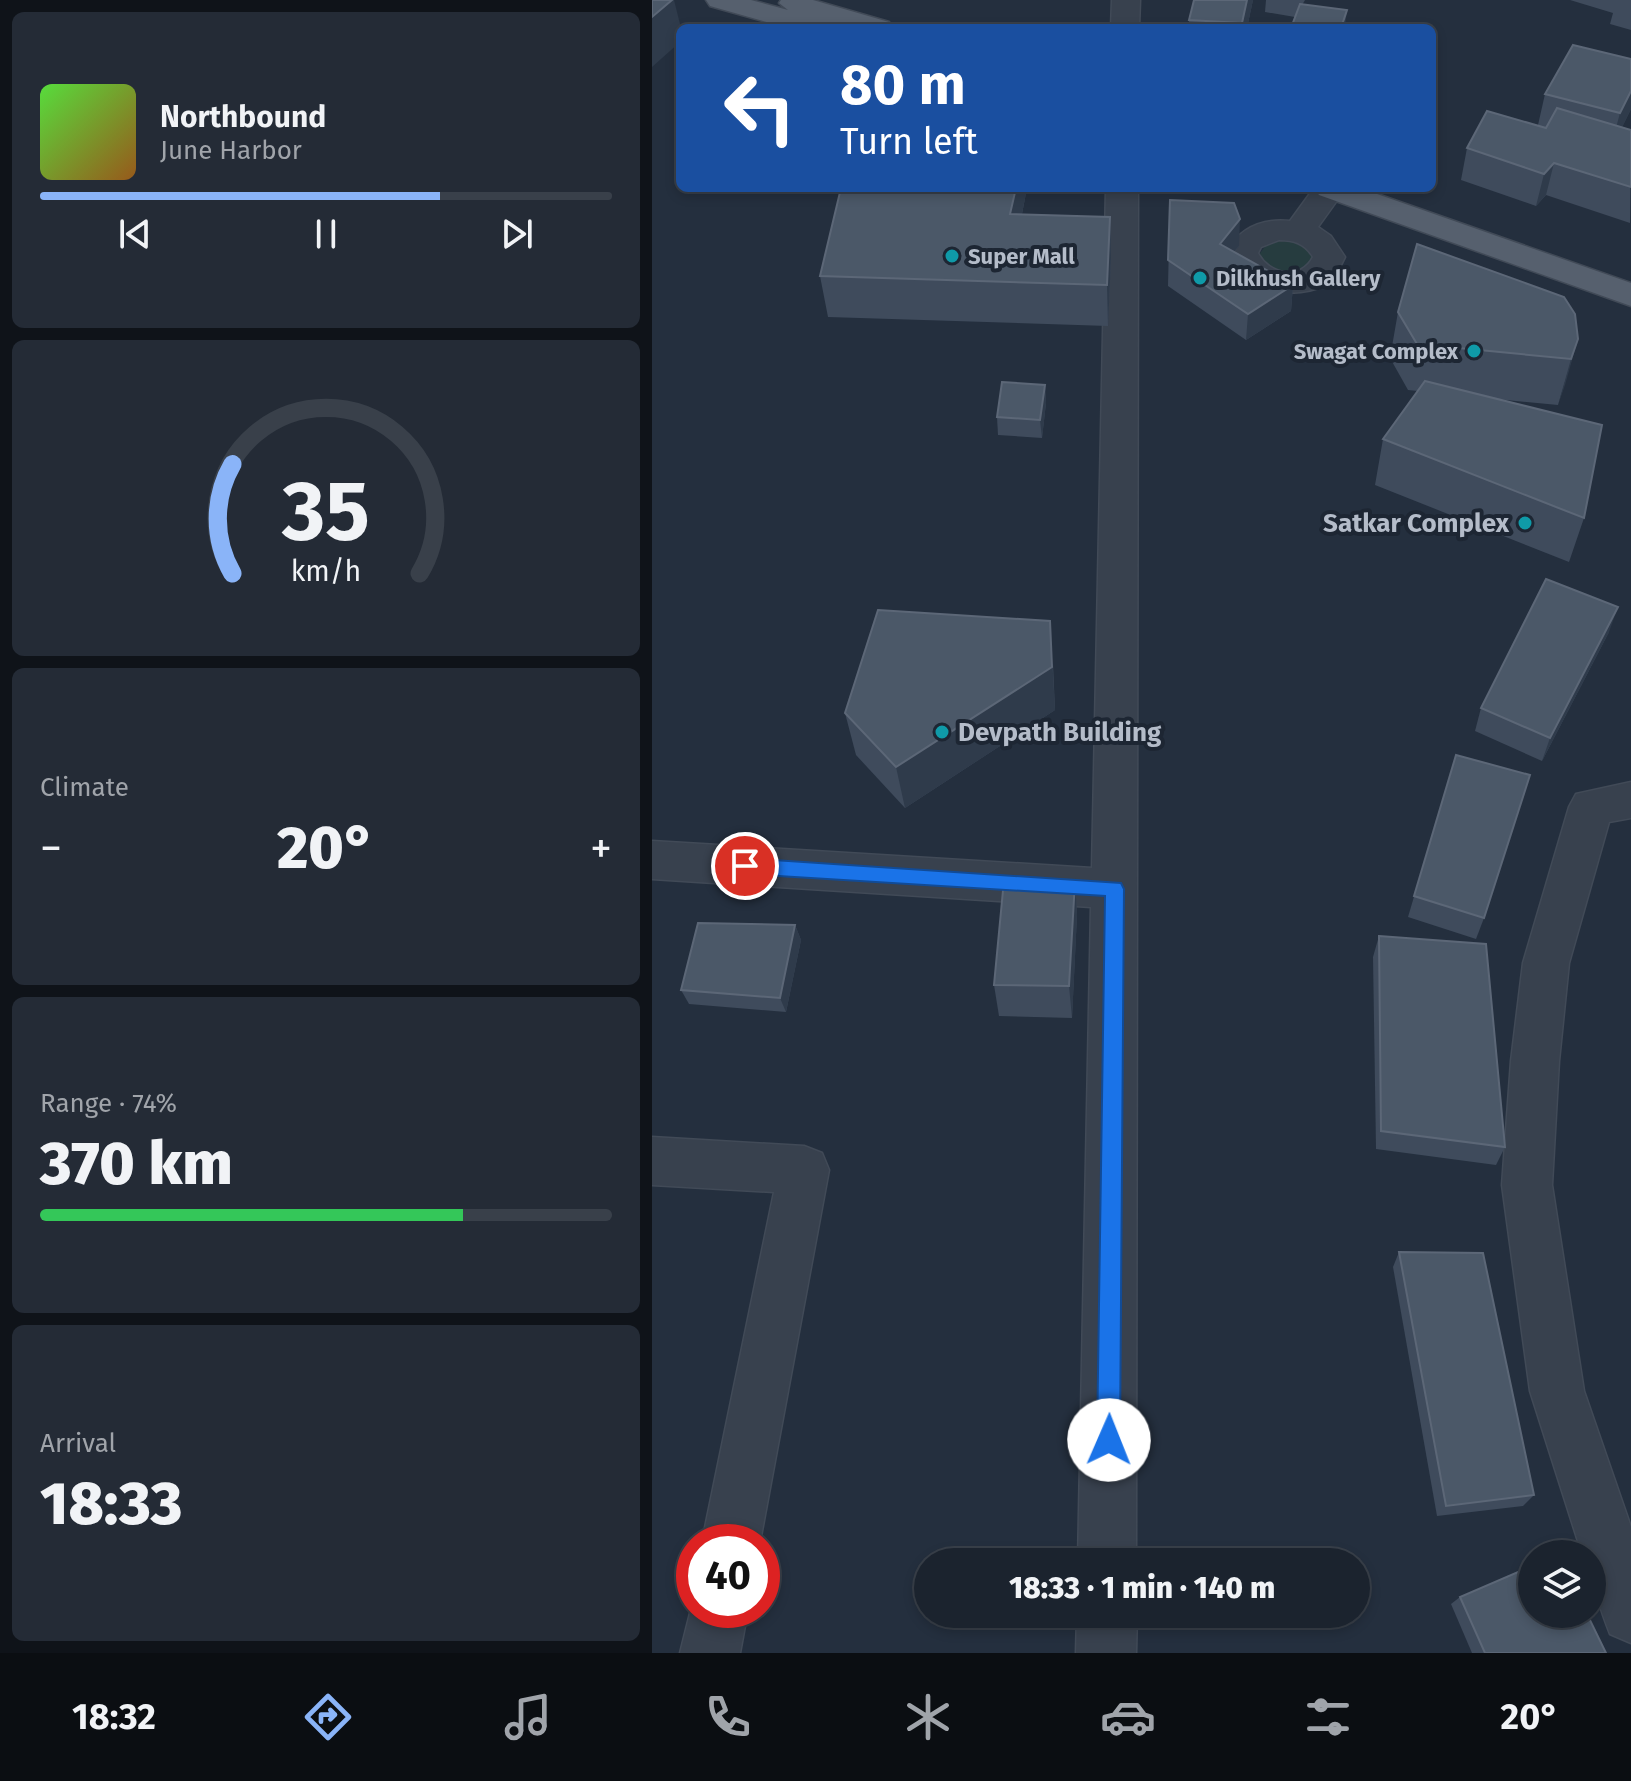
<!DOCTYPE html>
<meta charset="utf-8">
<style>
:root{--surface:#1b232e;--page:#242b36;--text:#f1f3f6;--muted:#a0a4aa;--line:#39404a;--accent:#8ab4f8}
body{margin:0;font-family:"Fira Sans",sans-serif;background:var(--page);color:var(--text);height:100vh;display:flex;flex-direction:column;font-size:30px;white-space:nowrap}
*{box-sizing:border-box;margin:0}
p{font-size:26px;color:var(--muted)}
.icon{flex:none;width:44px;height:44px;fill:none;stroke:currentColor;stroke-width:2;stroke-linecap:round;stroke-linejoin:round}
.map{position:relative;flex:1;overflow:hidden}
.sheet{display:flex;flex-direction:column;gap:12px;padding:12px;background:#0f1319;width:652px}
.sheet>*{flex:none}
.hud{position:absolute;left:24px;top:24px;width:760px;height:168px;border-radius:12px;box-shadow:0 4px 12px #0003,0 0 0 2px var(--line);background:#1a4fa0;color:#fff;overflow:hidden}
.fabs{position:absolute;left:866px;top:1540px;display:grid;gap:16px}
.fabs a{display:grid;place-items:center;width:88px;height:88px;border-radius:50%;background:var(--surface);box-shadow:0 4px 12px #0003,0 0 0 2px var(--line);font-size:40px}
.speed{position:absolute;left:24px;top:1524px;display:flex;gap:16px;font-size:40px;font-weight:700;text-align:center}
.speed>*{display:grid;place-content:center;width:104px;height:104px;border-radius:50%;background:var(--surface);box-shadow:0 4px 12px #0003,0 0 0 2px var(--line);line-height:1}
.speed .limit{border:12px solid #d22;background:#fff;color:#111}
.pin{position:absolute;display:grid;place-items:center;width:68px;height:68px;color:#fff;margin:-34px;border:4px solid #fff;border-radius:50%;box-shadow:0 2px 8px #0007}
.me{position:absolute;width:88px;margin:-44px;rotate:1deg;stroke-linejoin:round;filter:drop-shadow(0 0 6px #0008)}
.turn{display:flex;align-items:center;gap:28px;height:168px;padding:0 32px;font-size:36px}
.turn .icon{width:104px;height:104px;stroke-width:2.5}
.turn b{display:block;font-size:56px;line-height:68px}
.big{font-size:60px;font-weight:800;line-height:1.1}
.sheet .widget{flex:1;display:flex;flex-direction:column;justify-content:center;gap:12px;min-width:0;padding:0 28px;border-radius:12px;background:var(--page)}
.sheet .dial{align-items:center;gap:0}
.dial svg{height:208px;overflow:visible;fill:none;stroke:var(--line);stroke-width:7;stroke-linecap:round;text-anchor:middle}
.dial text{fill:var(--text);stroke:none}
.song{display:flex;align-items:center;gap:24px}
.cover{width:96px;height:96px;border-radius:12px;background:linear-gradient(135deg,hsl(110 70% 55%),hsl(30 70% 35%))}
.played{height:8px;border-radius:4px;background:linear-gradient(90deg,var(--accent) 70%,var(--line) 70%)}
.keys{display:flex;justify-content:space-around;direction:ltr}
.heat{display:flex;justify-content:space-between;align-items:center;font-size:44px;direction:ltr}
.charge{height:12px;border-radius:6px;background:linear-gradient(90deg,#34c759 74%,var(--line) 0)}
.trip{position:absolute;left:262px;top:1548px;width:456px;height:80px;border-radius:40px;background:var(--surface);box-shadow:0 4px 12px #0003,0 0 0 2px var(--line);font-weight:800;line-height:80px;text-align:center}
.dock{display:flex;height:128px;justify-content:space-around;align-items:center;background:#0b0e12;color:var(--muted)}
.dock .icon{width:56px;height:56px}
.dock .selected{color:var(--accent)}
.dock b{font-size:36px;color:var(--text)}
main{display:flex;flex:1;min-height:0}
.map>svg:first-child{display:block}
.green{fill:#263c3f}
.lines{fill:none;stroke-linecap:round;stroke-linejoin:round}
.minor-casing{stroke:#414a57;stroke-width:3}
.major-casing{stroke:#414a57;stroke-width:3}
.minor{fill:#38414e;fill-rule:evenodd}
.major{fill:#56606e;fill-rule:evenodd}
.wall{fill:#3f4b5c}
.shaded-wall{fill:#2f3b4b}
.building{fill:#4b5868;stroke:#5c6777;stroke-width:2}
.route{fill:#1a73e8;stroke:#114b97;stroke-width:2}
.culture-dot{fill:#0f9aa8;stroke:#1d2633;stroke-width:3}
.labels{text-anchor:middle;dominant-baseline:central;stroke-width:8;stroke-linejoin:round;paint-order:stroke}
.far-poi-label{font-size:22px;font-weight:bold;fill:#b4bcc9;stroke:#1d2633;text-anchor:start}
.poi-label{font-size:26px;font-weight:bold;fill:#b4bcc9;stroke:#1d2633;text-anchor:end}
</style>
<main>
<section class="sheet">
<div class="widget">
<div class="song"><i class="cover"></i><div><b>Northbound</b><p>June Harbor</p></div></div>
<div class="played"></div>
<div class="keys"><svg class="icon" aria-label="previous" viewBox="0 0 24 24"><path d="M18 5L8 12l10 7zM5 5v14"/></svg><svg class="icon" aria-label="pause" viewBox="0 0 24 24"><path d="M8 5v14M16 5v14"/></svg><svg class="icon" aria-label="next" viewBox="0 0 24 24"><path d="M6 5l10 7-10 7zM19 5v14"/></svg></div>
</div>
<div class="widget dial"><svg viewBox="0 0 100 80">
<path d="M14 69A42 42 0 1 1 86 69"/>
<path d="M14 69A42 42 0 0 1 14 27" stroke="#8ab4f8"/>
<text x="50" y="56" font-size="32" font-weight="700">35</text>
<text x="50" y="72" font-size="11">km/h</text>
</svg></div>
<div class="widget"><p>Climate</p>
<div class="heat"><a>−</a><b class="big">20°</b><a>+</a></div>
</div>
<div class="widget"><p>Range · 74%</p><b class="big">370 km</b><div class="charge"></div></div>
<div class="widget"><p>Arrival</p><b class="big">18:33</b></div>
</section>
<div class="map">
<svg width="979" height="1653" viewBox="0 0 979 1653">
<rect width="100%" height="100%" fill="#242f3e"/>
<!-- green -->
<path class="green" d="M633 240 645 242 658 250 660 261C652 276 636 274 622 273L606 256 615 244Z"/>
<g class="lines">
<defs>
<g id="minor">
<polygon points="460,0 488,0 487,28 459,28"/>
<polygon points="454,188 486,188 484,1562 426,1562 439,907 0,879 0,841 440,868"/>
<path d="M662 188H694L666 227 679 236 693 257 680 283C641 301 593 295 573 253 587 229 609 218 638 221ZM627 240C641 240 653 243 661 257 649 281 617 275 606 253L609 247Z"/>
<path d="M979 782V818L957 822 917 963 907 1061 900 1185 932 1391 979 1527V1643L958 1634C947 1606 940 1584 940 1554H930L878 1391 850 1185 859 1061 871 963 917 807 924 794Z"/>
<polygon points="0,1137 152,1146 170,1153 177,1170 108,1542 50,1542 122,1192 0,1185"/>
<polygon points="42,1597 42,1610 96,1610 88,1653 28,1653"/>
<polygon points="425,1614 485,1614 484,1653 424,1653"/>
</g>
<g id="major">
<polygon points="54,0 99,0 136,10 127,3 129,0 161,0 237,22 241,28 196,28 177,23 181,28 136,28 58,6"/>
<polygon points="662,188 708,188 979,283 979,306 667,195"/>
</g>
</defs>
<!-- minor casing -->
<use href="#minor" class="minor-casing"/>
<!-- major casing -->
<use href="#major" class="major-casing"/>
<!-- minor -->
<use href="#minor" class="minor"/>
<!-- major -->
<use href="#major" class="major"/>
</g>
<!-- wall -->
<g class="wall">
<polygon points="542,0 601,0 595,28 537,28 537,20"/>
<polygon points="614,0 653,0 643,17 613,12"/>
<polygon points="918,0 979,0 979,30 958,24 961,13"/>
<polygon points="979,59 979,109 970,127 979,130 978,223 894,195 884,206 809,180 815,148 886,125 893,94"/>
<polygon points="375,188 370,214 458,217 459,257 456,326 176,317 168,276"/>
<polygon points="518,200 587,246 582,252 641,285 639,311 594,340 516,286"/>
<polygon points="746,312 926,339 906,405 844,399 932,518 917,562 723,485 731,439 766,391 756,390 738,358"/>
<polygon points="393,385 394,403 390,438 346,435 345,417"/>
<polygon points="957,632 890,761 823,731 829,708"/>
<polygon points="401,664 403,710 253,808 204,755 193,713"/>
<polygon points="804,755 832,918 824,939 756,917"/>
<polygon points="423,881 425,915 420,1018 347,1016 342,985"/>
<polygon points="143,925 149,940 134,1012 37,1004 29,990"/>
<polygon points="727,936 853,1147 844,1165 724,1149 721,957"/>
<polygon points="747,1252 882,1495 871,1506 785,1516 741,1267"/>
<polygon points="808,1597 954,1653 820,1653 799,1604"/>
</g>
<!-- shaded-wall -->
<g class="shaded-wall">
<polygon points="20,0 22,0 29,28 28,42 0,67 0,17"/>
<polygon points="595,0 601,0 595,28 590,28"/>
<polygon points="695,10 693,28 689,28"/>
<polygon points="979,91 979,109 957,154 968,113"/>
<polygon points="902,163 894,195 884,206 892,174"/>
<polygon points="364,188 375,188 362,254 358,214"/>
<polygon points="458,217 459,257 456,326 455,285"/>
<polygon points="588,219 587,246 566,270 568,244"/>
<polygon points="641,285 639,311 594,340 596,314"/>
<polygon points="926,339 913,385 906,405 919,359"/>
<polygon points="393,385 394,403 390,438 388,420"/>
<polygon points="966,607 957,632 890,761 898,738"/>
<polygon points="398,621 403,710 253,808 244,767"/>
<polygon points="423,881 425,915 420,1018 417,986"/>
<polygon points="143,925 149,940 134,1012 128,998"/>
</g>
<!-- building -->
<g class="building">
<polygon points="0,0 20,0 0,17"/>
<polygon points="542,0 595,0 590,23 537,20"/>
<polygon points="648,4 695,10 689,28 639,28"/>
<polygon points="921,45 979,59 979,91 968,113 893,94"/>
<polygon points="905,108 979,130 979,187 902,163 892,174 815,148 835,111 894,128"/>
<polygon points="189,188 364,188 358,214 458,217 455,285 168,276"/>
<polygon points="518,200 582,203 588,219 568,244 641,285 596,314 516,260"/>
<polygon points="765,244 912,297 923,314 926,339 919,359 765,344 746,312"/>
<polygon points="773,381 950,425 932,518 731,439"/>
<polygon points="350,382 393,385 388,420 345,417"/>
<polygon points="894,579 966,607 898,738 829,708"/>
<polygon points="226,610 398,621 400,667 244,767 193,713"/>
<polygon points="804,755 878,775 832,918 762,896"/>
<polygon points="352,880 423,881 417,986 342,985"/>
<polygon points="46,923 143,925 128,998 29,990"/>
<polygon points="727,936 834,944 853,1147 729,1131"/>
<polygon points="747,1252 831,1253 882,1495 794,1506"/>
<polygon points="880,1566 880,1614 935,1614 954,1653 833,1653 808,1597"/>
</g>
<!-- route -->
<polygon class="route" points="93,858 469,883 472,889 468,1440 465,1448 457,1451 449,1448 445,1440 453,896 93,874 86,872 83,866 86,860"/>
<!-- markers -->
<g class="culture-dot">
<circle cx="300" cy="256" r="8"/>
<circle cx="548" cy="278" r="8"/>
<circle cx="822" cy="351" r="8"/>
<circle cx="873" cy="523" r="8"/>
<circle cx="290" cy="732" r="8"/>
</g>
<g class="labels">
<!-- far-poi labels -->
<g class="far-poi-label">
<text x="316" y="256">Super Mall</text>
<text x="564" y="278">Dilkhush Gallery</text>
<text x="806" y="351" text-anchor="end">Swagat Complex</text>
</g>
<!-- poi labels -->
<g class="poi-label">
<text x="857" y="523">Satkar Complex</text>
<text x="306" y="732" text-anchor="start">Devpath Building</text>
</g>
</g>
</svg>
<div class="fabs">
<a><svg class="icon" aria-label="layers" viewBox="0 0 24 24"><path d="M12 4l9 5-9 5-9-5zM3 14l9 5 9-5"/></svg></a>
</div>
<div class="speed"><div class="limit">40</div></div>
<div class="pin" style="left:93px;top:866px;background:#d93025"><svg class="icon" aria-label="arrive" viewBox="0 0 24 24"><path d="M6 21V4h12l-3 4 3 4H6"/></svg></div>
<svg class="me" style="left:457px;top:1440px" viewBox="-20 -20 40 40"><circle r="19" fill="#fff"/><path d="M0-13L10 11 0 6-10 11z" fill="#1a73e8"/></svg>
<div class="trip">18:33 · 1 min · 140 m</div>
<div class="hud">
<div class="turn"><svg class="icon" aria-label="left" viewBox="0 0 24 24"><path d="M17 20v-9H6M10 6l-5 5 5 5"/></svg><div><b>80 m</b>Turn left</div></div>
</div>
</div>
</main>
<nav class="dock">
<b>18:32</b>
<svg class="icon selected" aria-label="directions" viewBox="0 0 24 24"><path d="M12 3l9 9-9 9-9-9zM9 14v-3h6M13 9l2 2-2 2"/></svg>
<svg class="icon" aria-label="music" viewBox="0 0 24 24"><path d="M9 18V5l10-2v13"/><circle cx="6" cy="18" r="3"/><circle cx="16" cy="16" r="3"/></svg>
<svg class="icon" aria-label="phone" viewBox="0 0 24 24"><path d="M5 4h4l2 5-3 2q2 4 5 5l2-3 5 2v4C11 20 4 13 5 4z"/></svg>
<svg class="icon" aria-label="climate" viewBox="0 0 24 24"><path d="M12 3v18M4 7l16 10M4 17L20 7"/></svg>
<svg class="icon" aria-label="car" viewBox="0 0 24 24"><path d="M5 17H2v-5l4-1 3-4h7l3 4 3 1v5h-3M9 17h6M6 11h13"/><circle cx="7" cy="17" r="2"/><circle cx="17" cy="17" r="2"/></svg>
<svg class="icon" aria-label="filters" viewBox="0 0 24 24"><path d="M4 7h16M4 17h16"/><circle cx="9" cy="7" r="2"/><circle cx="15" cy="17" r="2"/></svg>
<b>20°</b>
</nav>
